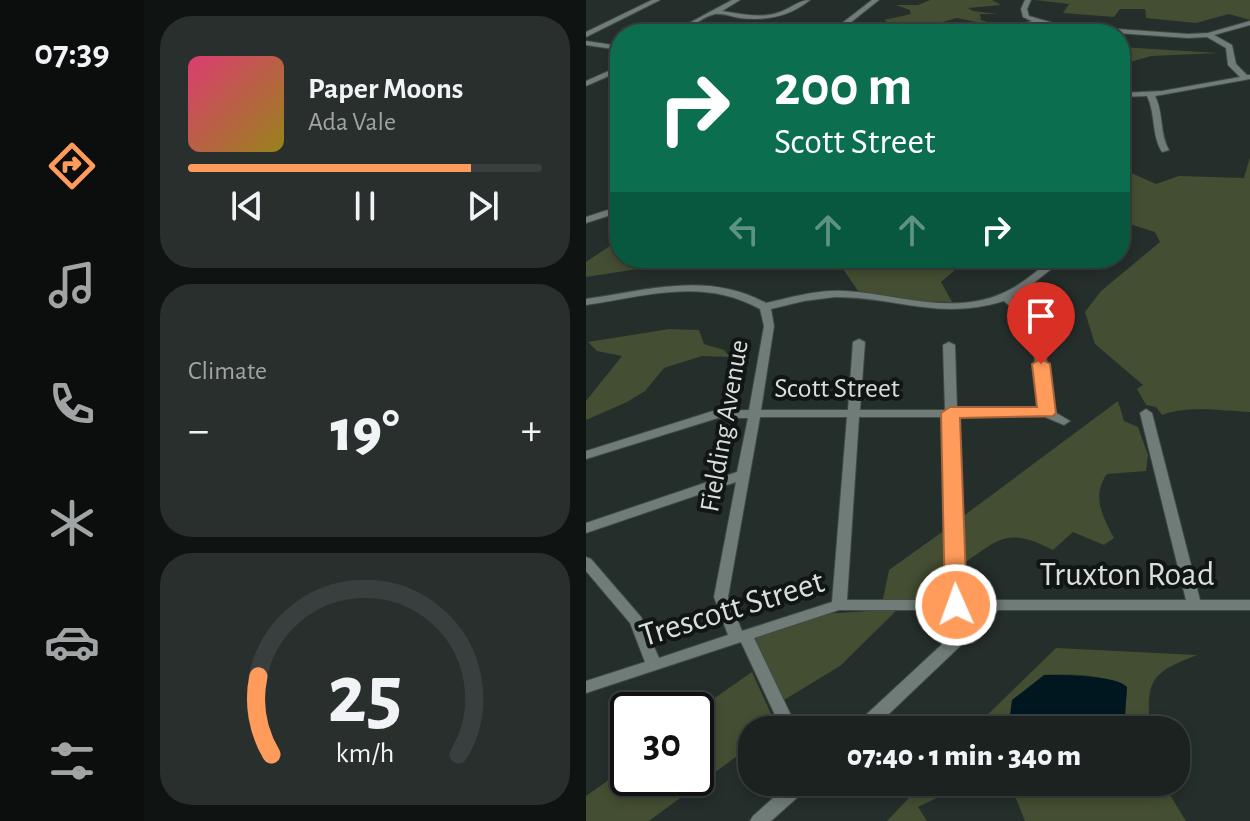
<!DOCTYPE html>
<meta charset="utf-8">
<style>
:root{--surface:#1b2220;--page:#282f2d;--text:#f1f3f6;--muted:#a0a4a5;--line:#393f3e;--accent:#ff9b5b}
body{margin:0;font-family:"Alegreya Sans",sans-serif;background:var(--page);color:var(--text);height:100vh;display:flex;flex-direction:column;font-size:30px;white-space:nowrap}
*{box-sizing:border-box;margin:0}
p{font-size:26px;color:var(--muted)}
.icon{flex:none;width:44px;height:44px;fill:none;stroke:currentColor;stroke-width:2;stroke-linecap:round;stroke-linejoin:round}
.map{position:relative;flex:1;overflow:hidden}
.panel{display:flex;flex-direction:column;gap:16px;padding:16px;background:#0f1312;width:442px}
.panel>*{flex:none}
.hud{position:absolute;left:24px;top:24px;width:520px;height:244px;border-radius:32px;box-shadow:0 4px 12px #0003,0 0 0 2px var(--line);background:#0b6e4f;color:#fff;overflow:hidden}
.speed{position:absolute;left:24px;top:692px;display:flex;gap:16px;font-size:40px;font-weight:700;text-align:center}
.speed>*{display:grid;place-content:center;width:104px;height:104px;border-radius:50%;background:var(--surface);box-shadow:0 4px 12px #0003,0 0 0 2px var(--line);line-height:1}
.speed .limit{border:4px solid #111;border-radius:12px;background:#fff;color:#111}
.pin{position:absolute;display:grid;place-items:center;width:68px;height:68px;color:#fff;margin:-82px -34px;border-radius:50% 50% 50% 0;rotate:-45deg;box-shadow:0 0 8px #0007}
.pin .icon{rotate:45deg}
.me{position:absolute;width:88px;margin:-44px;rotate:358deg;stroke-linejoin:round;filter:drop-shadow(0 0 6px #0008)}
.turn{display:flex;align-items:center;gap:28px;height:168px;padding:0 32px;font-size:36px}
.turn .icon{width:104px;height:104px;stroke-width:2.5}
.turn b{display:block;font-size:56px;line-height:68px}
.lanes{display:flex;align-items:center;height:76px;padding:0 32px;background:#0003;justify-content:center;gap:40px;direction:ltr}
.lanes .off{opacity:.35}
.big{font-size:60px;font-weight:800;line-height:1.1}
.panel .card{flex:1;display:flex;flex-direction:column;justify-content:center;gap:12px;min-width:0;padding:0 28px;border-radius:32px;background:var(--page)}
.panel .dial{align-items:center;gap:0}
.dial svg{height:208px;overflow:visible;fill:none;stroke:var(--line);stroke-width:7;stroke-linecap:round;text-anchor:middle}
.dial text{fill:var(--text);stroke:none}
.song{display:flex;align-items:center;gap:24px}
.cover{width:96px;height:96px;border-radius:12px;background:linear-gradient(135deg,hsl(340 70% 55%),hsl(50 70% 35%))}
.played{height:8px;border-radius:4px;background:linear-gradient(90deg,var(--accent) 80%,var(--line) 80%)}
.keys{display:flex;justify-content:space-around;direction:ltr}
.heat{display:flex;justify-content:space-between;align-items:center;font-size:44px;direction:ltr}
.trip{position:absolute;left:152px;top:716px;width:452px;height:80px;border-radius:32px;background:var(--surface);box-shadow:0 4px 12px #0003,0 0 0 2px var(--line);font-weight:800;line-height:80px;text-align:center}
main{display:flex;flex:1;min-height:0}
.menu{display:flex;flex-direction:column;width:144px;justify-content:space-around;align-items:center;background:#0b0e0d;color:var(--muted)}
.menu .icon{width:56px;height:56px}
.menu .current{color:var(--accent)}
.menu b{font-size:36px;color:var(--text)}
.map>svg:first-child{display:block}
.green{fill:#444e32}
.water{fill:#001720}
.lines{fill:none;stroke-linecap:round;stroke-linejoin:round}
.minor-casing{stroke:#424a48;stroke-width:2}
.minor{fill:#707c78;fill-rule:evenodd}
.route{fill:#ff9b5b;stroke:#a6653b;stroke-width:2}
.labels{text-anchor:middle;dominant-baseline:central;stroke-width:8;stroke-linejoin:round;paint-order:stroke}
.street-label{font-size:28px;fill:#d9dfdd;stroke:#111514}
.near-street-label{font-size:34px;fill:#d9dfdd;stroke:#111514}
</style>
<main>
<nav class="menu">
<b>07:39</b>
<svg class="icon current" aria-label="directions" viewBox="0 0 24 24"><path d="M12 3l9 9-9 9-9-9zM9 14v-3h6M13 9l2 2-2 2"/></svg>
<svg class="icon" aria-label="music" viewBox="0 0 24 24"><path d="M9 18V5l10-2v13"/><circle cx="6" cy="18" r="3"/><circle cx="16" cy="16" r="3"/></svg>
<svg class="icon" aria-label="phone" viewBox="0 0 24 24"><path d="M5 4h4l2 5-3 2q2 4 5 5l2-3 5 2v4C11 20 4 13 5 4z"/></svg>
<svg class="icon" aria-label="climate" viewBox="0 0 24 24"><path d="M12 3v18M4 7l16 10M4 17L20 7"/></svg>
<svg class="icon" aria-label="car" viewBox="0 0 24 24"><path d="M5 17H2v-5l4-1 3-4h7l3 4 3 1v5h-3M9 17h6M6 11h13"/><circle cx="7" cy="17" r="2"/><circle cx="17" cy="17" r="2"/></svg>
<svg class="icon" aria-label="filters" viewBox="0 0 24 24"><path d="M4 7h16M4 17h16"/><circle cx="9" cy="7" r="2"/><circle cx="15" cy="17" r="2"/></svg>
</nav>
<section class="panel">
<div class="card">
<div class="song"><i class="cover"></i><div><b>Paper Moons</b><p>Ada Vale</p></div></div>
<div class="played"></div>
<div class="keys"><svg class="icon" aria-label="previous" viewBox="0 0 24 24"><path d="M18 5L8 12l10 7zM5 5v14"/></svg><svg class="icon" aria-label="pause" viewBox="0 0 24 24"><path d="M8 5v14M16 5v14"/></svg><svg class="icon" aria-label="next" viewBox="0 0 24 24"><path d="M6 5l10 7-10 7zM19 5v14"/></svg></div>
</div>
<div class="card"><p>Climate</p>
<div class="heat"><a>−</a><b class="big">19°</b><a>+</a></div>
</div>
<div class="card dial"><svg viewBox="0 0 100 80">
<path d="M14 69A42 42 0 1 1 86 69"/>
<path d="M14 69A42 42 0 0 1 9 39" stroke="#ff9b5b"/>
<text x="50" y="56" font-size="32" font-weight="700">25</text>
<text x="50" y="72" font-size="11">km/h</text>
</svg></div>
</section>
<div class="map">
<svg width="664" height="821" viewBox="0 0 664 821">
<rect width="100%" height="100%" fill="#242e2b"/>
<!-- green -->
<g class="green">
<polygon points="344,0 406,0 415,5 382,8 387,11 412,14 394,14 395,20 402,22 399,24 371,18 357,22 359,25 336,24 329,27 336,32 290,34 305,24 298,20 325,14 324,10 310,5 332,5"/>
<polygon points="448,0 664,0 664,20 643,14 610,23 560,18 559,9 534,9 528,17 477,13 483,4"/>
<polygon points="534,47 633,53 565,56 534,65"/>
<path d="M664 157V412C637 411 601 405 576 415L570 407 560 405 551 389 557 385 509 344 499 312 515 291 574 242 569 232 534 221V168L570 184 593 176 658 178Z"/>
<polygon points="34,239 34,258 383,258 355,282 366,302 316,301 272,291 257,269 209,270 161,264 71,266 0,277 0,262"/>
<polygon points="83,329 113,330 118,344 138,350 144,357 116,356 78,368 59,391 41,402 0,420 0,401 36,356 11,351 2,342"/>
<path d="M532 401 538 421 552 427 562 455 560 471 521 474C505 496 517 517 528 538L518 545 487 532 467 550C421 526 413 539 374 566L372 520Z"/>
<path d="M359 530V588C346 605 316 599 297 599L303 570Z"/>
<polygon points="312,609 254,666 198,700 165,636 237,614"/>
<path d="M470 648 611 655C564 673 560 680 564 730H538L541 687C519 674 484 674 458 675L436 724 460 730H386Z"/>
<polygon points="166,672 191,727 186,730 166,730 166,745 63,821 0,821 0,796 42,766 42,778 110,778 110,711"/>
<polygon points="338,782 384,782 332,807 341,821 301,821"/>
<polygon points="396,782 576,782 600,821 439,821 429,796"/>
</g>
<!-- water -->
<path class="water" d="M458 675C475 675 531 675 541 687L538 730C502 730 453 739 424 715L426 700Z"/>
<g class="lines">
<defs>
<g id="minor">
<polygon points="66,0 74,0 0,37 0,32"/>
<path d="M146 0H154L136 11C155 14 176 19 194 12 205 8 213 0 224 0 203 17 180 21 154 18 147 17 136 13 129 14 112 18 101 34 83 34Z"/>
<polygon points="286,0 293,0 250,34 242,34"/>
<path d="M439 0H445L441 9 443 16 474 25 602 34 622 33 664 21V25L628 35 646 45 650 64 661 75H664V79L569 96C578 113 573 133 583 150L576 152C565 134 570 114 561 96L534 97V93L576 91 654 77 642 65 640 48 621 37 602 38 474 29 452 23 415 34H403L446 21 437 17 435 9Z"/>
<polygon points="0,41 34,46 34,50 0,45"/>
<polygon points="34,66 34,71 0,86 0,81"/>
<polygon points="34,206 34,212 0,223 0,217"/>
<path d="M468 258H479L444 286 426 297 449 318 458 339 467 411 484 421 478 425 459 417H371L377 600H600L554 413 560 409 566 413 614 600H664V610H412L286 730H267L269 725 393 610H253L168 638 212 730H196L155 642 0 693V681L59 662 44 623 0 571V557L5 559 55 617 73 658 142 635 128 597 150 482 0 533V523L151 472 162 418H132L0 459V451L127 411 163 410 178 326 174 309C117 277 60 296 0 305V299C62 290 122 271 180 303 206 297 233 289 259 291 312 294 366 316 417 293 436 285 451 270 468 258ZM249 297C311 297 353 321 418 301L440 321 446 339 455 409 371 410 369 345 363 342 357 345 359 410H274L279 342 273 339 267 342 262 410H175L188 326 185 309 218 301ZM174 417H261L246 602 156 631 142 597ZM273 417H359L363 600H261Z"/>
<polygon points="205,782 225,782 223,787 185,821 164,821 167,816"/>
</g>
</defs>
<!-- minor casing -->
<use href="#minor" class="minor-casing"/>
<!-- minor -->
<use href="#minor" class="minor"/>
</g>
<!-- route -->
<polygon class="route" points="455,359 464,364 470,413 467,416 374,418 381,605 378,611 362,611 359,605 355,413 364,407 451,407 446,364"/>
<g class="labels">
<!-- street labels -->
<g class="street-label">
<text x="251" y="389">Scott Street</text>
<text transform="translate(139 426) rotate(-80)">Fielding Avenue</text>
</g>
<!-- near-street labels -->
<g class="near-street-label">
<text x="541" y="575">Truxton Road</text>
<text transform="translate(146 609) rotate(-17)">Trescott Street</text>
</g>
</g>
</svg>
<div class="speed"><div class="limit">30</div></div>
<div class="pin" style="left:455px;top:364px;background:#d93025"><svg class="icon" aria-label="arrive" viewBox="0 0 24 24"><path d="M6 21V4h12l-3 4 3 4H6"/></svg></div>
<svg class="me" style="left:370px;top:605px" viewBox="-20 -20 40 40"><circle r="17" fill="#ff9b5b" stroke="#fff" stroke-width="3"/><path d="M0-11L8 9 0 5-8 9z" fill="#fff"/></svg>
<div class="trip">07:40 · 1 min · 340 m</div>
<div class="hud">
<div class="turn"><svg class="icon" aria-label="right" viewBox="0 0 24 24"><path d="M7 20v-9h11M14 6l5 5-5 5"/></svg><div><b>200 m</b>Scott Street</div></div>
<div class="lanes"><svg class="icon off" aria-label="left" viewBox="0 0 24 24"><path d="M17 20v-9H6M10 6l-5 5 5 5"/></svg><svg class="icon off" aria-label="ahead" viewBox="0 0 24 24"><path d="M12 20V5M6 11l6-6 6 6"/></svg><svg class="icon off" aria-label="ahead" viewBox="0 0 24 24"><path d="M12 20V5M6 11l6-6 6 6"/></svg><svg class="icon" aria-label="right" viewBox="0 0 24 24"><path d="M7 20v-9h11M14 6l5 5-5 5"/></svg></div>
</div>
</div>
</main>
